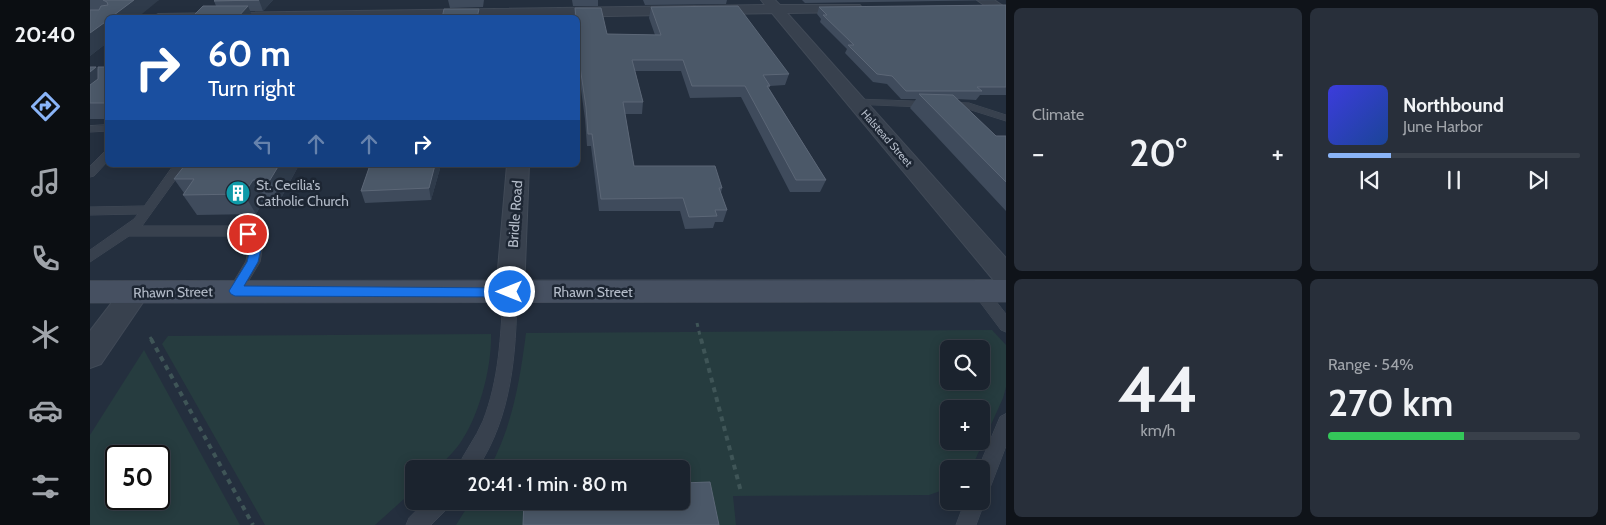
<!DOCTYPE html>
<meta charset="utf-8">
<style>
:root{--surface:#1b232e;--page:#282f3a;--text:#f1f3f6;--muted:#a0a4aa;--line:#39404a;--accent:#8ab4f8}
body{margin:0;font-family:Cabin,sans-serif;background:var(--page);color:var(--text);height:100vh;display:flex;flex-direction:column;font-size:19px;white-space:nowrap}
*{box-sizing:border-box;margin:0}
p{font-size:16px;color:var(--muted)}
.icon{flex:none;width:28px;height:28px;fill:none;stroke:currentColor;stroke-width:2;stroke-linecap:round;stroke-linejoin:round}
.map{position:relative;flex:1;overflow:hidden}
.panel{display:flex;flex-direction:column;gap:8px;padding:8px;background:#0f1319;width:600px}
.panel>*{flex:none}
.guide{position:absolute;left:15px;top:15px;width:475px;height:152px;border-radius:8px;box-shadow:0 2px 12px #0003,0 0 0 1px var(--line);background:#1a4fa0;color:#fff;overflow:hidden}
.controls{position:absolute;left:850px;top:340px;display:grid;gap:10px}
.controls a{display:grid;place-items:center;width:50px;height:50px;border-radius:8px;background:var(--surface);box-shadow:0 2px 12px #0003,0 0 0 1px var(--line);font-size:25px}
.speed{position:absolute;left:15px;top:445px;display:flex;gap:10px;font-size:25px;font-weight:700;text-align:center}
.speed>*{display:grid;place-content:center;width:65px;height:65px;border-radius:50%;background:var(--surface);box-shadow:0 2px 12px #0003,0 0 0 1px var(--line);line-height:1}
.speed .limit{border:2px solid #111;border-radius:8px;background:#fff;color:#111}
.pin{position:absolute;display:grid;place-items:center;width:42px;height:42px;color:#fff;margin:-21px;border:2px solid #fff;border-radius:50%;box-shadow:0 1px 5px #0007}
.me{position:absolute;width:55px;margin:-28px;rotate:270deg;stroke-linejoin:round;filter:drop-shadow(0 0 4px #0008)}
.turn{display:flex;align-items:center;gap:18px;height:105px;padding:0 20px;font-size:22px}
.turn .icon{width:65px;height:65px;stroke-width:2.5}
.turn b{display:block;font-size:35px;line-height:42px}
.lanes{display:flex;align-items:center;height:48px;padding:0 20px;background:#0003;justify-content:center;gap:25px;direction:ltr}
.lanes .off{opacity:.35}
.big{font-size:38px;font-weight:600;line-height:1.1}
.panel .widget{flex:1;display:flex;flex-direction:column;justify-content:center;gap:8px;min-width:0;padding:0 18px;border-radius:8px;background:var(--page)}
.panel .dial{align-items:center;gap:0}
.dial b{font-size:65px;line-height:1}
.song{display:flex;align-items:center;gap:15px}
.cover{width:60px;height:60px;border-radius:8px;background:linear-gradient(135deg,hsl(240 70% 55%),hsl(220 70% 35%))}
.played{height:5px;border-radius:2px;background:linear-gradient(90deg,var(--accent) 25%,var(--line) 25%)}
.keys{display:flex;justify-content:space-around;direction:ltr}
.heat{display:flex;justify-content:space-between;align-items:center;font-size:28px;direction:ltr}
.charge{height:8px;border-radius:4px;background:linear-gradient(90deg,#34c759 54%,var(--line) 0)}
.panel .tiles{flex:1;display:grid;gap:8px;grid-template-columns:repeat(2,1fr)}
.trip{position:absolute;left:315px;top:460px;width:285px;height:50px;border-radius:8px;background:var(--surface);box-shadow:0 2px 12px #0003,0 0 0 1px var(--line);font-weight:600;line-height:50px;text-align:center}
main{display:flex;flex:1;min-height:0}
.tabs{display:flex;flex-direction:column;width:90px;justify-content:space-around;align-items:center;background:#0b0e12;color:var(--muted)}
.tabs .icon{width:35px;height:35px}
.tabs .selected{color:var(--accent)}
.tabs b{font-size:22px;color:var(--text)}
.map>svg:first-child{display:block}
.green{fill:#263c3f;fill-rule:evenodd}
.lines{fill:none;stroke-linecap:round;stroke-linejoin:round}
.lane-casing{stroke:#414a57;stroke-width:1}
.street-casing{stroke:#414a57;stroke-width:2}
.secondary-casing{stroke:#414a57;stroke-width:1}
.path-far1{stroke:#3f5557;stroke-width:3;stroke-dasharray:4 4;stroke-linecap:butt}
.path{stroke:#3f5557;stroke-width:4;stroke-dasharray:5 5;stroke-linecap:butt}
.lane{fill:#38414e;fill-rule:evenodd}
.street{fill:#38414e;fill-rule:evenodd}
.secondary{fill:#465061;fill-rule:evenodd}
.wall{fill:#3f4b5c}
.shaded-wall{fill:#2f3b4b}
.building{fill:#4b5868;stroke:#5c6777}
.route{fill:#1a73e8;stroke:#114b97}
.labels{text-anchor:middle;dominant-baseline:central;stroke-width:5;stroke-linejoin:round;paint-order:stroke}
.far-street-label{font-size:11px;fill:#b4bcc9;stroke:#1d2633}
.poi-label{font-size:14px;fill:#b4bcc9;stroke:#1d2633;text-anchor:start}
.street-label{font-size:14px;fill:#b4bcc9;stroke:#1d2633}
</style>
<main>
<nav class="tabs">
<b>20:40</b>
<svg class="icon selected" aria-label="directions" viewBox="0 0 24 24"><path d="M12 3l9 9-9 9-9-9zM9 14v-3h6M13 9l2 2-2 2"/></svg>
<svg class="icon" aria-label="music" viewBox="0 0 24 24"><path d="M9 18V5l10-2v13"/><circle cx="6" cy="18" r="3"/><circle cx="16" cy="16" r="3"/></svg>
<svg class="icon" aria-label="phone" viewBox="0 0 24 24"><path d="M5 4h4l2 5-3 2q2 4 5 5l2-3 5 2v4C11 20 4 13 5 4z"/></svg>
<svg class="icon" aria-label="climate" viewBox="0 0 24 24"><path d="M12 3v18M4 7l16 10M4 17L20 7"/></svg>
<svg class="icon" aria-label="car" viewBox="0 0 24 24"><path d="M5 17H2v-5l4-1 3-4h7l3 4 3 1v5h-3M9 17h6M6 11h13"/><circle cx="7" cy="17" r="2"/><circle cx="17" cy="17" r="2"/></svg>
<svg class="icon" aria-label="filters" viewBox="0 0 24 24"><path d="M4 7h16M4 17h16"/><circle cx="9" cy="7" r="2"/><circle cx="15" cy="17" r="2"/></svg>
</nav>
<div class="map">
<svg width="916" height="525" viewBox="0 0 916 525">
<rect width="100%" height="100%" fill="#242f3e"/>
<!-- green -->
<g class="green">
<path d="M902 330 916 345V387L913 398 881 469H859V488L839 495 643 496 646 525H618L591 494V469H399C422 428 430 380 436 333ZM859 349H891V381H859ZM859 409H891V441H859Z"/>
<path d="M401 334C402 367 389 418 368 446 362 454 354 461 347 469H324V490L285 525H175L72 344 78 336Z"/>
<path d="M54 350 150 525H0V435ZM26 456H69V499H26Z"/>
<polygon points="381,501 435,501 435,525 366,525"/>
</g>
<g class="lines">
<defs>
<g id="lane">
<polygon points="766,99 879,103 916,115 916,121 878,109 763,104 761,102"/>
<polygon points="18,125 18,131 0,132 0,126"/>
<polygon points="18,151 18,161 4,176 0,177 0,166 14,152"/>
<polygon points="84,165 96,165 52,226 147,226 163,232 173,244 170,262 150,295 145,297 140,295 138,291 156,261 159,245 153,238 146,236 39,236 0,262 0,250 44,219 48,214 0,215 0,207 54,206"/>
<polygon points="889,284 894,286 916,314 916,332 911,330 884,294 882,290 884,286"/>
<path d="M420 286 425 288 427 292C426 354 422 416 387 469H367C374 452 386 438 393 421 409 380 411 336 413 292L415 288Z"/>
<polygon points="916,414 916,446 898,493 892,495 895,501 886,525 866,525 875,501 891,501 891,469 888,469 910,417"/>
<polygon points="336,501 361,501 358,508 341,525 316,525 319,518"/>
</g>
<g id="street">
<polygon points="671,0 685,0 690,5 770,5 772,8 770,11 765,12 697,13 916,258 916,286 906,283 682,13 404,18 61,18 68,14 675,5"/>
<polygon points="887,0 904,0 916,8 916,18 911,17"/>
<polygon points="417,165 439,165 434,292 430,300 420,303 410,300 406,292"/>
<polygon points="46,281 56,284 60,292 11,364 0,368 0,331 36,284"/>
</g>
<polygon id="secondary" points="916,280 916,302 0,303 0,281"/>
</defs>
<!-- lane casing -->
<use href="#lane" class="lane-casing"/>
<!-- street casing -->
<use href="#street" class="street-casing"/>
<!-- secondary casing -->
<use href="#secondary" class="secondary-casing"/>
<!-- path-far1 -->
<g class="path-far1">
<polyline points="607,323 611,340"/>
<polyline points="60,337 62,340"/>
</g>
<!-- path -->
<g class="path">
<polyline points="61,339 163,525"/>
<polyline points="611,339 651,492"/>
</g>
<!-- lane -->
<use href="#lane" class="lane"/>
<!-- street -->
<use href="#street" class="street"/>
<!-- secondary -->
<use href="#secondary" class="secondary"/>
</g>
<!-- wall -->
<g class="wall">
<polygon points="0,0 69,0 18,18 18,42 0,56"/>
<polygon points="125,0 183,0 173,11 160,11 126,6 124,1"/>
<polygon points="358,0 394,0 393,7 360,8"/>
<polygon points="482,0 508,0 508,6 483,6"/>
<polygon points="553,0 637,0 636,4 555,5"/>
<polygon points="712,0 916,0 715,3"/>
<polygon points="916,5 916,95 890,95 886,100 867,99 906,136 916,136 916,211 820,108 826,99 811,99 797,84 783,82 755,53 757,49 730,22 731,19 727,14 729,7"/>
<polygon points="561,7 699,74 695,85 680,86 679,88 736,180 730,192 700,192 651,97 600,98 591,71 545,71 553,102 552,114 535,114 544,166 632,188 631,193 637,210 633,222 625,222 623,228 595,229 590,211 509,211 501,146 497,146 495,119 488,67 488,18 484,18 485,8 517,34 565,35 559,18"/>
<polygon points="0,67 6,67 8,70 18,67 18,119 0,119"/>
<polygon points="95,165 209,165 190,200 174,200 166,214 107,215 93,195 94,193 84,179"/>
<polygon points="280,165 351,165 341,200 275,203 271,191"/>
</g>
<!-- shaded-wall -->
<g class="shaded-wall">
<polygon points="44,0 69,0 47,18 20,18"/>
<polygon points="169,0 183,0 173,11"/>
<polygon points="158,6 163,18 147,18"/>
<polygon points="389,9 390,18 387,18"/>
<polygon points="18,20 18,42 0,56 0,33"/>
<polygon points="6,67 17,82 0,97 0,72"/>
<polygon points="189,165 209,165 190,200 180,180"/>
<polygon points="345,165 351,165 341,200 339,188"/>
<polygon points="163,180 174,200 166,214 154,194"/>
</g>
<!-- building -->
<g class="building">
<polygon points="13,0 44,0 20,18 18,18 18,20 0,33 0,10 9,10 11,6 18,5 17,2"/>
<polygon points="125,0 169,0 124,1"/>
<polygon points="916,5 916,87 887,87 892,91 816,91 802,76 787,74 758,45 764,45 733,15 737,15 729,7"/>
<polygon points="113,6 158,6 147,18 101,18"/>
<polygon points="648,6 699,74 673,75 680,86 677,86 736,180 706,180 655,86 602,86 593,60 542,60 553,102 533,102 544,166 625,166 632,188 629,188 637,210 625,210 627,216 599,217 593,198 511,199 502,134 498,134 496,107 488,53 488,38 489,38 488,28 488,18 486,18 485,8 511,8 517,34 571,35 561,7"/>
<polygon points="354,9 389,9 387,18 352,18"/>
<polygon points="0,67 6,67 0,72"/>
<polygon points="8,67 18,67 18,103 0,103 0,85 8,79"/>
<polygon points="829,94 863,95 906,136 916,136 916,182"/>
<polygon points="95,165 189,165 180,180 163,180 154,194 93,195 104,179 84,179"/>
<polygon points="280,165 345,165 339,188 271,191"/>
<polygon points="620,482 629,525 433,525 434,501 591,501 591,483"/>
</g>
<!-- route -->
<polygon class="route" points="158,231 162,232 172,244 168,262 154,286 420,288 424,289 426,292 424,296 420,297 145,296 141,294 139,291 157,262 161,245 152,234"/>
<!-- icons -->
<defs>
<symbol id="building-disc" viewBox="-11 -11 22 22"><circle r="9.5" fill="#0f9aa8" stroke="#1d2633"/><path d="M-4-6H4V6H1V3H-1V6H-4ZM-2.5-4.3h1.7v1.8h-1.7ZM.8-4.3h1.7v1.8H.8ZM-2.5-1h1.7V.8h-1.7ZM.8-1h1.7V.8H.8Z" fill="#fff"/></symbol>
</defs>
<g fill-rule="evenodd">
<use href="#building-disc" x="134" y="179" width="28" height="28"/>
</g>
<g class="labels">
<!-- far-street labels -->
<g class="far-street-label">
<text transform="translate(797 138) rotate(49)">Halstead Street</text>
</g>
<!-- poi labels -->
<g class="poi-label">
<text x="166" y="185">St. Cecilia's<tspan x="166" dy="16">Catholic Church</tspan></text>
</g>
<!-- street labels -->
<g class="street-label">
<text transform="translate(425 214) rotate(-86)">Bridle Road</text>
<text transform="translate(83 292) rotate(-1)">Rhawn Street</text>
<text x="503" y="292">Rhawn Street</text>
</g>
</g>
</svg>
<div class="controls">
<a><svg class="icon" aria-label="search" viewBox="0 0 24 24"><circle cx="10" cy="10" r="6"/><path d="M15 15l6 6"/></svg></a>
<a>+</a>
<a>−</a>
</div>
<div class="speed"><div class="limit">50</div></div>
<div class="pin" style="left:158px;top:234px;background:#d93025"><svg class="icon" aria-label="arrive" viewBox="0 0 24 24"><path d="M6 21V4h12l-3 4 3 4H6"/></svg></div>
<svg class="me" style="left:420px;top:292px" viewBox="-20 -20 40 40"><circle r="17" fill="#1a73e8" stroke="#fff" stroke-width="3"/><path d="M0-11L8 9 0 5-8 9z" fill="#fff"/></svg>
<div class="trip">20:41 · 1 min · 80 m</div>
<div class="guide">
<div class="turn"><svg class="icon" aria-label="right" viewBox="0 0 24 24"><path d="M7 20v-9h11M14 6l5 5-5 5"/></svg><div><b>60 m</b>Turn right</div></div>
<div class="lanes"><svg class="icon off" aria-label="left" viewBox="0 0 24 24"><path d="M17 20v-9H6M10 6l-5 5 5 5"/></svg><svg class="icon off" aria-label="ahead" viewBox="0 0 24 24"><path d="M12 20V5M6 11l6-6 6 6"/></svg><svg class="icon off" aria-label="ahead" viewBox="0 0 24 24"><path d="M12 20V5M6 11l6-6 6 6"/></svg><svg class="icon" aria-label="right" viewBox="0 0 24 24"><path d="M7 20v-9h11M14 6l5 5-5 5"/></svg></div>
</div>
</div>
<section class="panel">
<div class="tiles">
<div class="widget"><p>Climate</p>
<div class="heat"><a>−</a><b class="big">20°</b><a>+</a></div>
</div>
<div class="widget">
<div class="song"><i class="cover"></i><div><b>Northbound</b><p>June Harbor</p></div></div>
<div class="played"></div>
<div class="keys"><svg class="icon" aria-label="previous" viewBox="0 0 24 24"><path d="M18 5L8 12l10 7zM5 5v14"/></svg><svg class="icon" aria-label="pause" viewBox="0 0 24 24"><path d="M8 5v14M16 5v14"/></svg><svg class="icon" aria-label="next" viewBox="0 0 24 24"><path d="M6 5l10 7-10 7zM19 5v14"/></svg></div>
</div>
<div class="widget dial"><b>44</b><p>km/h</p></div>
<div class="widget"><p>Range · 54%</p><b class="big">270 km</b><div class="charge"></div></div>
</div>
</section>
</main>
